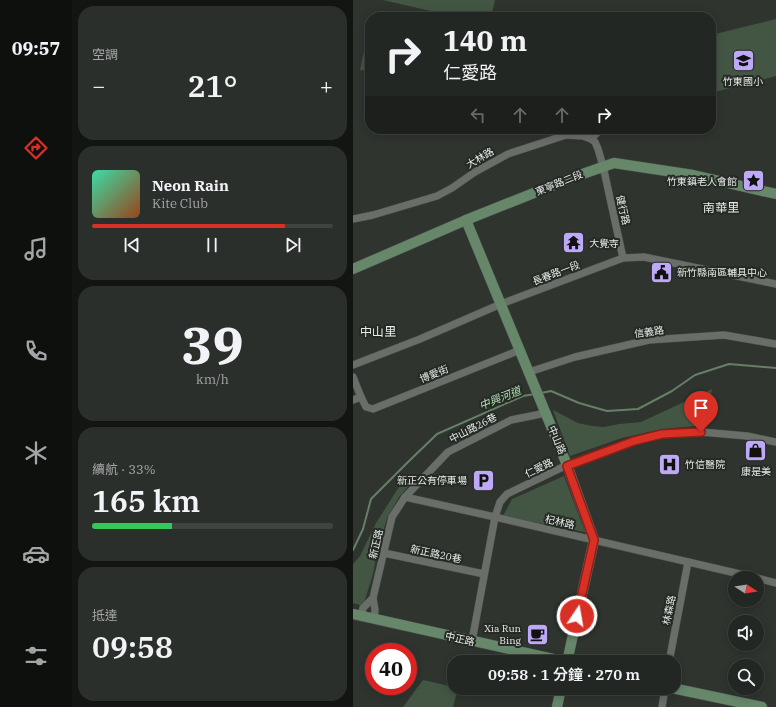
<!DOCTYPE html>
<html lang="zh-TW">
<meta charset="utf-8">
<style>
:root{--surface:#232723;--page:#2b2f2b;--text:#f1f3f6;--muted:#a3a5a6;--line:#404441;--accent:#d93025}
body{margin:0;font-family:"IBM Plex Serif","Noto Sans TC",serif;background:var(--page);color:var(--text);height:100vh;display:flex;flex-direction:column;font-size:15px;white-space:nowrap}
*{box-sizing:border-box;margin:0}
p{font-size:13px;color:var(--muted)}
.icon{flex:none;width:22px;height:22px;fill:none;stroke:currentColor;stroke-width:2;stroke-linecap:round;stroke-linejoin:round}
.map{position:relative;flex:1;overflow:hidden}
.details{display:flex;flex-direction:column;gap:6px;padding:6px;background:#131513;width:281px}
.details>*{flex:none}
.banner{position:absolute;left:12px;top:12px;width:351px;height:122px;border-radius:16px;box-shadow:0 2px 10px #0003,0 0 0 1px var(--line);background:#232723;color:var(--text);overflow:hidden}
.needle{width:26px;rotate:102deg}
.controls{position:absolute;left:375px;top:571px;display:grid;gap:8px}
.controls a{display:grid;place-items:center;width:36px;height:36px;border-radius:50%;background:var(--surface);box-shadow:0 2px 10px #0003,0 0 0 1px var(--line);font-size:20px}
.speed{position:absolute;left:12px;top:643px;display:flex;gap:8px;font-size:20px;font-weight:700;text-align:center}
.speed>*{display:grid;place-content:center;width:52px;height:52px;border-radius:50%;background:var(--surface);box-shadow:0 2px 10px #0003,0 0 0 1px var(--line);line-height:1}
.speed .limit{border:6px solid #d22;background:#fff;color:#111}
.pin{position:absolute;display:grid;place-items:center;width:34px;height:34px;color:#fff;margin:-41px -17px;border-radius:50% 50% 50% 0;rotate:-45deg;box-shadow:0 0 4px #0007}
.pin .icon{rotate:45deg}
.me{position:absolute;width:44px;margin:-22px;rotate:12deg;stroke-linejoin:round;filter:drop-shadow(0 0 3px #0008)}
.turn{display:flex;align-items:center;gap:14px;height:84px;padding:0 12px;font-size:18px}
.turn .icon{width:52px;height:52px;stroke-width:2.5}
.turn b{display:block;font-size:28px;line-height:34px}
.lanes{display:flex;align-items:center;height:38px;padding:0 12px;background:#0003;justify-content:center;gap:20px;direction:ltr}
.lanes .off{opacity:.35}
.big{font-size:30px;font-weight:600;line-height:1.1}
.details .widget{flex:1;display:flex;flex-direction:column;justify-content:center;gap:6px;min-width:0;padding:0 14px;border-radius:16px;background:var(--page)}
.details .dial{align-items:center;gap:0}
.dial b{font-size:52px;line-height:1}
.song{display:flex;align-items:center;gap:12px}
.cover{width:48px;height:48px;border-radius:6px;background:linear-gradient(135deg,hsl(160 70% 55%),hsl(20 70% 35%))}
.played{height:4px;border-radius:2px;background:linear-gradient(90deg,var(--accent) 80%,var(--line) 80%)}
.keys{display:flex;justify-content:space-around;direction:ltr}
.heat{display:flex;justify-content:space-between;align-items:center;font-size:22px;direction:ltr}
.charge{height:6px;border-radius:3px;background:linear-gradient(90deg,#34c759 33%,var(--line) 0)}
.trip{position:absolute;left:94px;top:655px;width:234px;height:40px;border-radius:16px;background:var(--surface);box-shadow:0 2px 10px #0003,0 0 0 1px var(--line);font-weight:600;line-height:40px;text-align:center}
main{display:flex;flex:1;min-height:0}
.menu{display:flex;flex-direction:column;width:72px;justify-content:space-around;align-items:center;background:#0e100e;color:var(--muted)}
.menu .icon{width:28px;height:28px}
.menu .active{color:var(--accent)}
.menu b{font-size:18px;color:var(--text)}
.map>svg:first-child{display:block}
.green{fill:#435643}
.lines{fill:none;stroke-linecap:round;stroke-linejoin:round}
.stream{stroke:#677f67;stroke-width:2}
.street-casing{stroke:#4d514d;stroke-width:8}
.secondary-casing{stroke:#4d514d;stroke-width:11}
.street{stroke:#696e69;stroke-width:7}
.secondary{stroke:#668769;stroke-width:10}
.route-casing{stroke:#8d1f18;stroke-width:10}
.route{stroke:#d93025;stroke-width:7}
.labels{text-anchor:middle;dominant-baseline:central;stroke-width:4;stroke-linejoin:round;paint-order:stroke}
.poi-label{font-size:10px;fill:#e8ebe8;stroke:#252a25;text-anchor:end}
.street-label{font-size:10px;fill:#e8ebe8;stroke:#252a25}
.water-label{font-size:11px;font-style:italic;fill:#b1ddb2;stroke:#252a25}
.quarter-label{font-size:12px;fill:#e8ebe8;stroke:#252a25}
</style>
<main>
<nav class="menu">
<b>09:57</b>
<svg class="icon active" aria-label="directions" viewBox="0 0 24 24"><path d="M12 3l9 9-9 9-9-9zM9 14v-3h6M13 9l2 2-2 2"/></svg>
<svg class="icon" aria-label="music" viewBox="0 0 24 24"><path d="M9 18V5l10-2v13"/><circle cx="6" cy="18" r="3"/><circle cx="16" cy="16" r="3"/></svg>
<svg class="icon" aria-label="phone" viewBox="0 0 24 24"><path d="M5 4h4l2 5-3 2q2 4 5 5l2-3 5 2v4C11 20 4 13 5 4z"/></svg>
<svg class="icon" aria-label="climate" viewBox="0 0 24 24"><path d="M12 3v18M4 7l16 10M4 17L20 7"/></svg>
<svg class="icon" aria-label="car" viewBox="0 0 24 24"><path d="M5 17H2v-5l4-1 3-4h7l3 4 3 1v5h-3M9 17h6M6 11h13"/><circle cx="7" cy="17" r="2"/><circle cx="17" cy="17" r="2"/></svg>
<svg class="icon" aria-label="filters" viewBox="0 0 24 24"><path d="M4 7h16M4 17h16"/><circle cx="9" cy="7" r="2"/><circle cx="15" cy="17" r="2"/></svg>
</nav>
<section class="details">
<div class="widget"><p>空調</p>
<div class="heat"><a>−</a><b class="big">21°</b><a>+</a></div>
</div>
<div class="widget">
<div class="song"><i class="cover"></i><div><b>Neon Rain</b><p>Kite Club</p></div></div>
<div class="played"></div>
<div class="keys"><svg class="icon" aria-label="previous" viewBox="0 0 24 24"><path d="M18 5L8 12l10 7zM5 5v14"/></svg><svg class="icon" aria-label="pause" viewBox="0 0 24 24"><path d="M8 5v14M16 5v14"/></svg><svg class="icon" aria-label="next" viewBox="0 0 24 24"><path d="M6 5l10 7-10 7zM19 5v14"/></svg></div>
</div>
<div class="widget dial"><b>39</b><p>km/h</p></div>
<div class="widget"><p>續航 · 33%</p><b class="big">165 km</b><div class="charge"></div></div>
<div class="widget"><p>抵達</p><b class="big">09:58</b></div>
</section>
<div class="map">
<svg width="423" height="707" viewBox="0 0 423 707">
<rect width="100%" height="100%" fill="#2f342f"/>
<!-- green -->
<g class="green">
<polygon points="30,0 142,0 138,17 104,17"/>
<polygon points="423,19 423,76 358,93 358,82 363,80 358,77 358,35"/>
<polygon points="14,37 17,38 17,71 7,70"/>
<polygon points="359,389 353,425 309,429 269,438 217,456 200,410 225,423 239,426 251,427 266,424 288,422"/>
<polygon points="211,476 232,532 150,516 159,499"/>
<polygon points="51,479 58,483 46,497 34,518 24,552 20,574 10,606 0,603 0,564 7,556 23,523"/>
<polygon points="70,680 101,687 101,688 105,688 100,707 50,707"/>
</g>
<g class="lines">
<!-- stream -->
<g class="stream">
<polyline points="188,393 198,391 226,403 254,411 285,409 319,391 342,375 376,364 423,368"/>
<polyline points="0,550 10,529 18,499 54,463 84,434 170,396 182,394"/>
</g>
<defs>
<g id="street">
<polyline points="238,139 248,129"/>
<polyline points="0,219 20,215 84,196 99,188 122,172 155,154 213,135 230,136 238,139 242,142 245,149 250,166 270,258"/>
<polyline points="0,365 67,339 148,304 270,258 291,257 423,284"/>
<polyline points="176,372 222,357 296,340 371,335 423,344"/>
<polyline points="0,377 8,397 13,407 20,409 167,350"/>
<polyline points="0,400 8,397"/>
<polyline points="52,497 142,517 404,578"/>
<polyline points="31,553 131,574"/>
<polyline points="404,578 423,583"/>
<polyline points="8,616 10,608 20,598"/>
<polyline points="21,619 22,610 20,598 39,517 52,497 95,452 158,420 193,413"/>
<polyline points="119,641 142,517 147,502 154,494 214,465 281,441 309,434 348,432 394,436 423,442"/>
<polyline points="316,662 335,562"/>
<polyline points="309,707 312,688"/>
</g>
<g id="secondary">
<polyline points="113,220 214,465 241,540 214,662"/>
<polyline points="0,269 113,220 221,177 261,163 340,175 423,194"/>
<polyline points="0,614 214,662"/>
<polyline points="319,688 409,707"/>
<polyline points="204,707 208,688"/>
</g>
</defs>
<!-- street casing -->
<use href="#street" class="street-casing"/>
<!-- secondary casing -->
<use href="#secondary" class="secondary-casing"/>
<!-- street -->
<use href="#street" class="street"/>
<!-- secondary -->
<use href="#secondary" class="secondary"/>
</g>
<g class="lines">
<defs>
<polyline id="route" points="224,616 241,540 214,466 281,441 309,434 348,432"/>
</defs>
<!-- route casing -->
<use href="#route" class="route-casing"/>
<!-- route -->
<use href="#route" class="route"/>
</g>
<!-- icons -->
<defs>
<symbol id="school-square" viewBox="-11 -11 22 22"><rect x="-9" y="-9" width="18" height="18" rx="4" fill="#bda9f5" stroke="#252a25"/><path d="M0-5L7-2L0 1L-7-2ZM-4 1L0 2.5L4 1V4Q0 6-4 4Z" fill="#111"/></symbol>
<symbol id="sight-square" viewBox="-11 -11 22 22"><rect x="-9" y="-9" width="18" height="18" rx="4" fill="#bda9f5" stroke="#252a25"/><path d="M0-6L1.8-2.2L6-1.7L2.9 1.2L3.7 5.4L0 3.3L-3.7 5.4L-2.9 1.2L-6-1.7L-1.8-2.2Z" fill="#111"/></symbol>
<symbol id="temple-square" viewBox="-11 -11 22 22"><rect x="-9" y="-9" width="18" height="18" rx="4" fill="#bda9f5" stroke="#252a25"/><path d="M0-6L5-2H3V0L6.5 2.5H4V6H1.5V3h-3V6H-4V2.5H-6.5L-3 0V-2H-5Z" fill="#111"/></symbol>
<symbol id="civic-square" viewBox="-11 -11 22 22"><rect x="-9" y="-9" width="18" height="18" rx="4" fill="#bda9f5" stroke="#252a25"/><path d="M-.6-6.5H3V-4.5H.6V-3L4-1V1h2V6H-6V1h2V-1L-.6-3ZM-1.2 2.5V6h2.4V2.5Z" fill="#111"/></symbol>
<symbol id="shop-square" viewBox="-11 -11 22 22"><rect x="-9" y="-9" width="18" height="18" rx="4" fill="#bda9f5" stroke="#252a25"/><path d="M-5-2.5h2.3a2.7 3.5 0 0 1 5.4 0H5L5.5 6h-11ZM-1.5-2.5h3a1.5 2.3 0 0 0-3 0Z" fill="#111"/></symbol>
<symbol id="hospital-square" viewBox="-11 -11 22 22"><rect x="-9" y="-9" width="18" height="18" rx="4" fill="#bda9f5" stroke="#252a25"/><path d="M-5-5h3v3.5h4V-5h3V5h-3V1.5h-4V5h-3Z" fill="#111"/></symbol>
<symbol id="parking-square" viewBox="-11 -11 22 22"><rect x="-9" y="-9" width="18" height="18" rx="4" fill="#bda9f5" stroke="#252a25"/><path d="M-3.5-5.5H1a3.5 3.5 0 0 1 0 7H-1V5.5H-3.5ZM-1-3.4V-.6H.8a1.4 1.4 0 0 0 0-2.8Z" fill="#111"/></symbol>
<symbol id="cafe-square" viewBox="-11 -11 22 22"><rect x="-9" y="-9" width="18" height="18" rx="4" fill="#bda9f5" stroke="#252a25"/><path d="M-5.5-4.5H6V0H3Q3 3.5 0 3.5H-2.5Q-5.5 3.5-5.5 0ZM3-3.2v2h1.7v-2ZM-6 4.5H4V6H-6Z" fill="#111"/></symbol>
</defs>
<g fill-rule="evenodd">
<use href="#school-square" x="378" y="48" width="25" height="25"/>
<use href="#sight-square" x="388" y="168" width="25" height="25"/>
<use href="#temple-square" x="208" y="230" width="25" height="25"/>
<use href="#civic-square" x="296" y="260" width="25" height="25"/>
<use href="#shop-square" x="390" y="438" width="25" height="25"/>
<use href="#hospital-square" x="304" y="452" width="25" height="25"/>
<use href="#parking-square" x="118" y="468" width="25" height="25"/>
<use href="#cafe-square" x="172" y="622" width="25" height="25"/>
</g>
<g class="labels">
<!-- poi labels -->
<g class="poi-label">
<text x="390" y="81" text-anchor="middle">竹東國小</text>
<text x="384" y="181">竹東鎮老人會館</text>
<text x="236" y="243" text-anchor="start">大覺寺</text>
<text x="324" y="272" text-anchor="start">新竹縣南區輔具中心</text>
<text x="332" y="464" text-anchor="start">竹信醫院</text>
<text x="403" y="471" text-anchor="middle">康是美</text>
<text x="114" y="480">新正公有停車場</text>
<text x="168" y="628">Xia Run<tspan x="168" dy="12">Bing</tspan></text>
</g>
<!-- street labels -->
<g class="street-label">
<text transform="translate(127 158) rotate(-30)">大林路</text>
<text transform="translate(206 183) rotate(-22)">東寧路二段</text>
<text transform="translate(270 210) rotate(77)">健行路</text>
<text transform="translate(203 273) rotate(-21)">長春路一段</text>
<text transform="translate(296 332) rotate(-8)">信義路</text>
<text transform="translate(81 374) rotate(-22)">博愛街</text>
<text transform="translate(120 428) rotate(-27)">中山路26巷</text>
<text transform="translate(204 440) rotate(67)">中山路</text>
<text transform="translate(186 468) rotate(-26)">仁愛路</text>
<text transform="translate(207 522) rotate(13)">杞林路</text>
<text transform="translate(23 544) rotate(-77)">新正路</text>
<text transform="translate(83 554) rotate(12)">新正路20巷</text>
<text transform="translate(316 610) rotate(-79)">林森路</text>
<text transform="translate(107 639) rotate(13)">中正路</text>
</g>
<!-- water labels -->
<g class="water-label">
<text transform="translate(147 398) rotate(-22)">中興河道</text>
</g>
<!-- quarter labels -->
<g class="quarter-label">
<text x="368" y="207">南華里</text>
<text x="25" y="331">中山里</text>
</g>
</g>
</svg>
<div class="controls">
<a><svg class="needle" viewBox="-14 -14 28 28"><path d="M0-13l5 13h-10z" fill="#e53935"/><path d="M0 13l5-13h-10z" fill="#a3a5a6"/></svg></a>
<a><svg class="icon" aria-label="sound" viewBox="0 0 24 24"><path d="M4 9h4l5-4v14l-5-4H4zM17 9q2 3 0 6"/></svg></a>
<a><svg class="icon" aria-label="search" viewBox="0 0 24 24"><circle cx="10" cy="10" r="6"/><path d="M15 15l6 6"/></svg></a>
</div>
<div class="speed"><div class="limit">40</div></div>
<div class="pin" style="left:348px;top:432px;background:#d93025"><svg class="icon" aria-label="arrive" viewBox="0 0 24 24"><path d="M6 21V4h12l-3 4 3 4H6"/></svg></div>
<svg class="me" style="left:224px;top:616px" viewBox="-20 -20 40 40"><circle r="17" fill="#d93025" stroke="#fff" stroke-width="3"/><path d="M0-11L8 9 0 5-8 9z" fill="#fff"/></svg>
<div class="trip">09:58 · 1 分鐘 · 270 m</div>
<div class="banner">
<div class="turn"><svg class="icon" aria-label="right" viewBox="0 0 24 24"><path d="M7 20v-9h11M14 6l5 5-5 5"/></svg><div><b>140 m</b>仁愛路</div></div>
<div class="lanes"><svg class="icon off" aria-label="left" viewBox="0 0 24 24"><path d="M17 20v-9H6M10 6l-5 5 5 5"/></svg><svg class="icon off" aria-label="ahead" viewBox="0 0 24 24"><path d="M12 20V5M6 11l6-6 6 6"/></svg><svg class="icon off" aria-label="ahead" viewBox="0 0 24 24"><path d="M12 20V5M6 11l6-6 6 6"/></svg><svg class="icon" aria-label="right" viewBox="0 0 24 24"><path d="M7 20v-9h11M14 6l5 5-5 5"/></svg></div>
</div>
</div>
</main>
